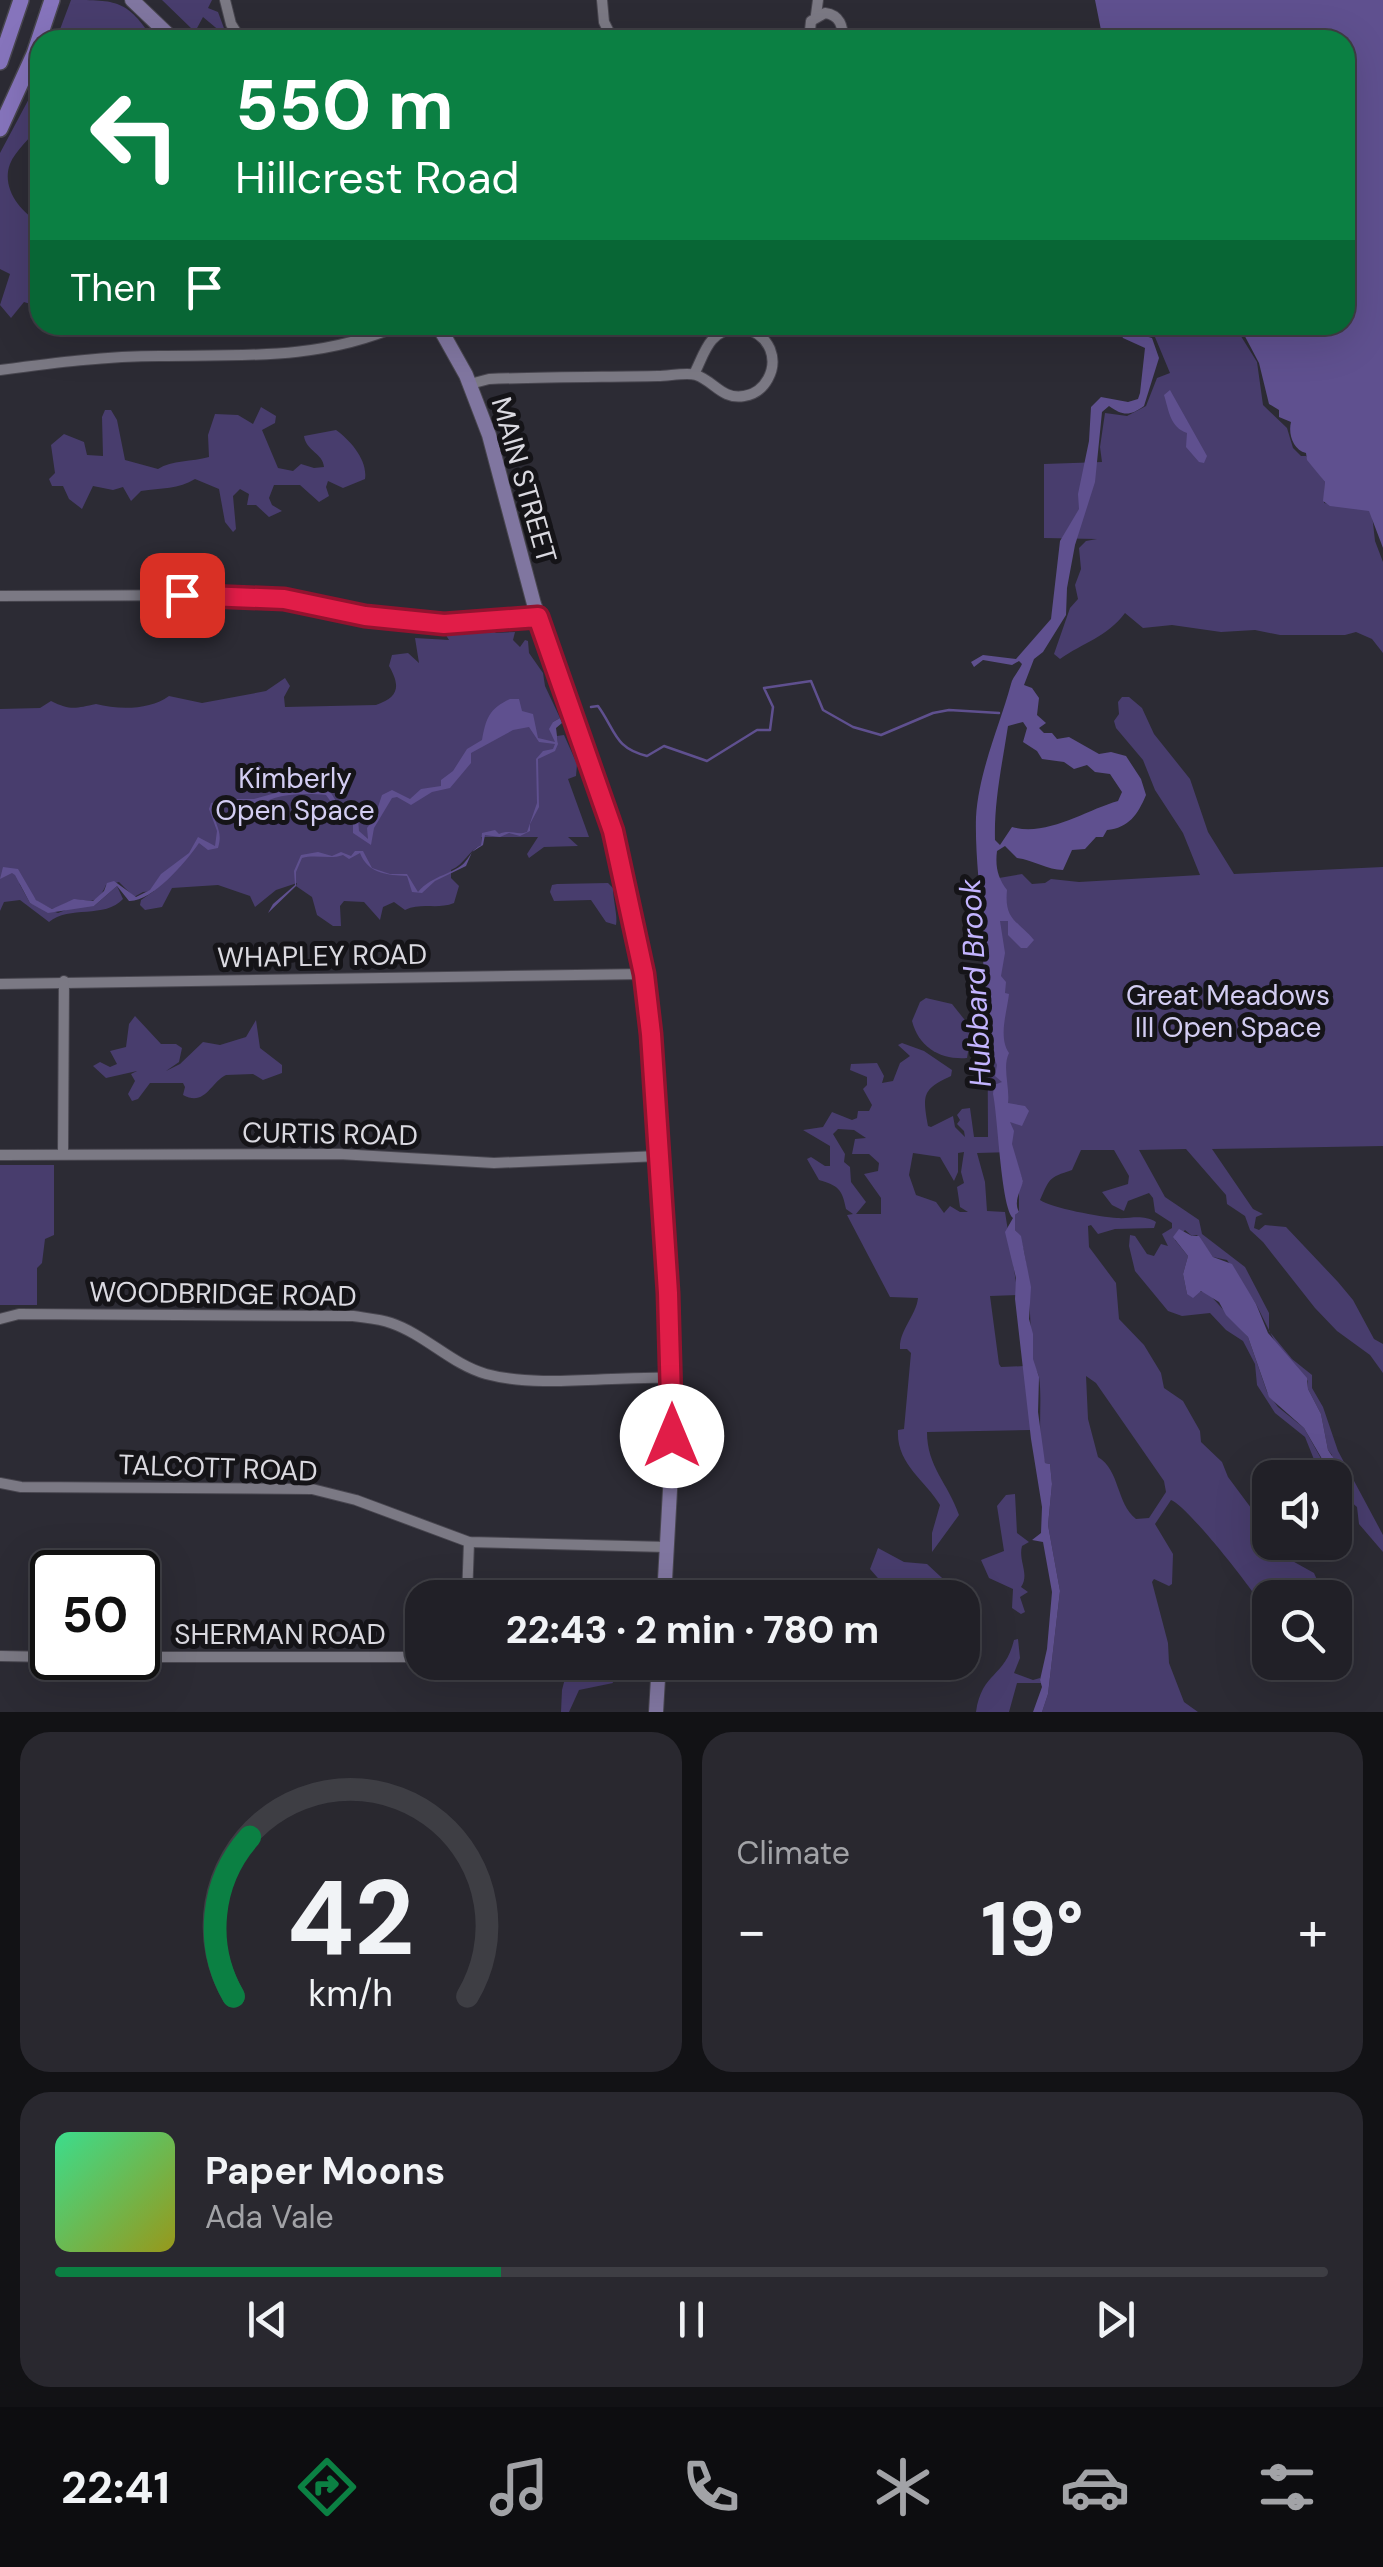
<!DOCTYPE html>
<meta charset="utf-8">
<style>
:root{--surface:#212027;--page:#29282f;--text:#f1f3f6;--muted:#a2a3a7;--line:#3e3e44;--accent:#0b8043}
body{margin:0;font-family:"DM Sans",sans-serif;background:var(--page);color:var(--text);height:100vh;display:flex;flex-direction:column;font-size:38px;white-space:nowrap}
*{box-sizing:border-box;margin:0}
p{font-size:32px;color:var(--muted)}
.icon{flex:none;width:55px;height:55px;fill:none;stroke:currentColor;stroke-width:2;stroke-linecap:round;stroke-linejoin:round}
.map{position:relative;height:1712px;overflow:hidden}
.side{display:flex;flex-direction:column;gap:20px;padding:20px;background:#121215;flex:1}
.side>*{flex:none}
.banner{position:absolute;left:30px;top:30px;width:1325px;height:305px;border-radius:30px;box-shadow:0 10px 40px #0002,0 0 0 2px var(--line);background:#0b8043;color:#fff;overflow:hidden}
.tools{position:absolute;left:1252px;top:1460px;display:grid;gap:20px}
.tools a{display:grid;place-items:center;width:100px;height:100px;border-radius:20px;background:var(--surface);box-shadow:0 10px 40px #0002,0 0 0 2px var(--line);font-size:50px}
.speed{position:absolute;left:30px;top:1550px;display:flex;gap:20px;font-size:50px;font-weight:700;text-align:center}
.speed>*{display:grid;place-content:center;width:130px;height:130px;border-radius:50%;background:var(--surface);box-shadow:0 10px 40px #0002,0 0 0 2px var(--line);line-height:1}
.speed .limit{border:5px solid #111;border-radius:15px;background:#fff;color:#111}
.pin{position:absolute;display:grid;place-items:center;width:85px;height:85px;color:#fff;margin:-42px;border-radius:20px;box-shadow:0 5px 15px #0006}
.me{position:absolute;width:110px;margin:-55px;rotate:0deg;stroke-linejoin:round;filter:drop-shadow(0 0 8px #0008)}
.turn{display:flex;align-items:center;gap:35px;height:210px;padding:0 40px;font-size:45px}
.turn .icon{width:130px;height:130px;stroke-width:2.5}
.turn b{display:block;font-size:70px;line-height:85px}
.then{display:flex;align-items:center;height:95px;padding:0 40px;background:#0003;gap:20px;font-size:38px}
.big{font-size:75px;font-weight:800;line-height:1.1}
.side .tile{flex:1;display:flex;flex-direction:column;justify-content:center;gap:15px;min-width:0;padding:0 35px;border-radius:30px;background:var(--page)}
.side .dial{align-items:center;gap:0}
.dial svg{height:260px;overflow:visible;fill:none;stroke:var(--line);stroke-width:7;stroke-linecap:round;text-anchor:middle}
.dial text{fill:var(--text);stroke:none}
.song{display:flex;align-items:center;gap:30px}
.cover{width:120px;height:120px;border-radius:15px;background:linear-gradient(135deg,hsl(150 70% 55%),hsl(60 70% 35%))}
.played{height:10px;border-radius:5px;background:linear-gradient(90deg,var(--accent) 35%,var(--line) 35%)}
.keys{display:flex;justify-content:space-around;direction:ltr}
.heat{display:flex;justify-content:space-between;align-items:center;font-size:55px;direction:ltr}
.side .tiles{flex:1;display:grid;gap:20px;grid-template-columns:1fr 1fr}
.tile:last-child{grid-column:span 2}
.trip{position:absolute;left:405px;top:1580px;width:575px;height:100px;border-radius:30px;background:var(--surface);box-shadow:0 10px 40px #0002,0 0 0 2px var(--line);font-weight:800;line-height:100px;text-align:center}
.dock{display:flex;height:160px;justify-content:space-around;align-items:center;background:#0d0d10;color:var(--muted)}
.dock .icon{width:70px;height:70px}
.dock .selected{color:var(--accent)}
.dock b{font-size:45px;color:var(--text)}
.map>svg:first-child{display:block}
.green{fill:#483d6d;fill-rule:evenodd}
.water{fill:#5f508f;fill-rule:evenodd}
.lines{fill:none;stroke-linecap:round;stroke-linejoin:round}
.stream{stroke:#5f508f;stroke-width:2.5}
.street-casing{stroke:#48464f;stroke-width:12}
.secondary-casing{stroke:#48464f;stroke-width:16}
.primary-casing{stroke:#48464f;stroke-width:18}
.street{stroke:#7b7984;stroke-width:10}
.secondary{stroke:#8076a0;stroke-width:14}
.primary{stroke:#8674bc;stroke-width:15}
.route-casing{stroke:#92132f;stroke-width:25}
.route{stroke:#e11d48;stroke-width:18}
.labels{text-anchor:middle;dominant-baseline:central;stroke-width:10;stroke-linejoin:round;paint-order:stroke}
.street-label{font-size:28px;fill:#dad9e0;stroke:#151418}
.park-label{font-size:28px;fill:#d3cdf2;stroke:#151418}
.water-label{font-size:30px;font-style:italic;fill:#c3b4ff;stroke:#151418}
</style>
<div class="map">
<svg width="1383" height="1712" viewBox="0 0 1383 1712">
<rect width="100%" height="100%" fill="#2c2b34"/>
<!-- green -->
<g class="green">
<path d="M71 0C116 0 128 0 153 40H56Z"/>
<polygon points="162,0 212,0 208,8 218,12 225,31 221,32 203,17 196,30 192,29"/>
<path d="M40 78V126C31 137 15 151 10 164 1 187 20 213 40 222V307L24 302 11 318 0 305 10 274 0 269V153Z"/>
<path d="M1150 325H1234L1257 362 1263 405 1287 428 1293 448 1301 456H1306L1325 482 1324 503 1369 510 1372 514 1375 541 1383 562V653L1372 639 1356 632 1345 635H1280L1255 630 1221 632 1172 625 1143 628 1125 613C1106 638 1084 642 1060 659L1054 654 1070 608 1078 599 1075 585 1081 569 1079 548 1086 541 1097 539 1044 538V464L1102 462 1100 447 1105 413 1127 416 1146 406 1157 378 1170 373Z"/>
<path d="M261 407 276 416 275 423 262 430 278 468 293 471 301 464 314 468 324 467C323 453 306 451 304 436L336 430C350 440 368 460 365 479L343 488 328 481 326 487 329 496 319 502 300 485H274L269 498 272 505 282 511 269 517 256 505H247L249 494 240 489 233 496 236 529 233 532 225 522 219 489 195 479C179 489 161 488 141 491L131 501 123 487 113 490 93 486 82 509 69 499 63 486H52L49 479 55 473 51 445 64 434 84 442 87 455 103 456 102 417 105 410H111L117 420 125 460 158 469C172 460 192 462 209 457L208 435 215 414 238 415 253 424Z"/>
<path d="M458 627H487L496 633 515 632 513 640 520 647 525 640 528 641 529 653 543 673 545 686 560 718 553 722 551 733 558 744 557 736 564 735 577 764 576 776 568 779 589 837H568L578 846 544 847 529 858 527 854 538 837H481V845C468 851 465 864 451 870V878L459 886 454 903C437 910 422 902 405 910L394 902 383 907 380 920 364 902 344 901 340 906 341 926H333L317 915 312 897 296 886 297 883 276 890 255 907 250 896 218 885 172 888 162 907 145 910 140 905 141 900 154 891 143 892 134 897 119 882 106 885C94 912 87 894 69 902 63 904 58 908 52 909L38 902 19 883 30 903 58 913 76 906H94L117 886 123 899C105 919 69 905 49 922L20 900 4 902 0 911V709L40 708 51 701C71 711 76 708 96 704 119 710 150 710 169 696L202 703 266 691 285 678 290 686 284 697 285 707 376 705C400 697 400 685 389 666L392 655 408 653 419 663 415 638 449 640 442 629Z"/>
<path d="M1122 697H1129L1142 708 1154 734 1190 779 1208 832 1234 874 1383 867V1146L1212 1149 1253 1209 1263 1214 1256 1217 1254 1228 1259 1230 1265 1225 1286 1227 1338 1282 1353 1300 1374 1339 1383 1344V1373L1370 1355 1337 1331 1315 1308 1263 1242 1250 1230 1245 1216 1227 1204 1226 1195 1186 1149 1139 1150 1165 1197 1199 1220 1202 1234 1245 1267 1269 1313V1331L1292 1359 1312 1375V1388L1323 1407 1338 1451 1383 1535V1552L1359 1524 1357 1507 1335 1488V1478L1321 1477 1305 1437 1275 1413 1257 1385 1255 1364 1243 1341 1226 1330 1210 1313 1182 1316 1168 1311 1135 1271 1129 1246 1130 1235 1135 1236 1147 1254 1154 1256 1161 1244 1168 1246 1162 1234 1172 1228V1223L1155 1212 1153 1198 1149 1193 1128 1201 1124 1211 1112 1205 1102 1192 1128 1184 1129 1176 1114 1150H1081L1072 1170C1048 1178 1050 1178 1040 1200 1051 1208 1101 1217 1117 1218 1131 1219 1142 1214 1156 1222L1154 1228 1115 1229 1098 1234 1091 1225 1088 1226 1089 1247 1116 1283 1119 1319 1144 1345 1161 1373 1164 1388 1183 1401 1200 1431 1201 1442 1222 1462 1228 1477 1257 1516 1270 1542 1287 1558 1314 1573 1321 1589 1318 1597 1270 1598V1619C1264 1602 1187 1505 1171 1500L1155 1524 1173 1554 1172 1584 1169 1586 1154 1579 1152 1582 1168 1643 1169 1663 1184 1702 1198 1712H1042L1048 1694 1060 1591 1048 1525 1052 1484 1050 1464 1045 1463C1036 1435 1043 1405 1039 1377 1038 1372 1034 1367 1033 1362 1029 1334 1032 1247 1015 1230V1215L1019 1212V1189L1023 1181 1013 1152 977 1153 985 1182 987 1211 1005 1212 1018 1295 990 1296 999 1364 1001 1367 1025 1366 1031 1430 927 1432C927 1467 948 1483 959 1515L932 1552V1533L940 1505C925 1480 896 1464 898 1430L904 1429 911 1353 907 1349H900C899 1330 916 1316 918 1298L890 1297 847 1215 853 1214 846 1209C842 1188 838 1186 819 1180L807 1159 811 1157 825 1166H830V1146L803 1130 823 1127 832 1112 852 1120 857 1118 858 1111H869L872 1105 863 1089 867 1085V1077L850 1070 851 1064 877 1063 884 1076 882 1083 893 1081 900 1063 910 1056 898 1045 902 1043 924 1051 952 1070 951 1076C923 1089 922 1094 928 1126L931 1127 953 1116 955 1127 965 1137 964 1131 957 1124 960 1120 957 1115 962 1109 970 1108 974 1137H988L987 943 980 942 981 886 1002 884 999 878 1022 874 1032 884 1045 883 1051 879 1079 882 1200 875 1183 833 1155 790 1143 760 1116 728 1114 721 1119 714 1118 702ZM838 1129 854 1130 866 1138 855 1139 852 1154H869L879 1163 878 1171 864 1174 881 1198V1214H856L866 1202 851 1182 850 1167 844 1162 845 1154 833 1134ZM964 1152 961 1172 964 1183 957 1187 960 1207 968 1212H960L950 1206 944 1213 936 1202 916 1195 909 1175 913 1153 940 1157 954 1181 958 1172V1153ZM1185 1230 1192 1236 1197 1235 1213 1257 1227 1260 1256 1304 1277 1346 1308 1381V1389L1321 1414 1328 1450 1332 1455 1329 1465 1323 1462 1304 1428 1278 1407 1267 1392 1248 1337 1209 1294 1204 1291 1187 1294 1183 1274 1188 1256 1175 1240ZM1086 1376 1096 1383 1164 1481 1166 1492 1149 1518 1136 1519C1116 1503 1120 1470 1098 1457L1088 1419Z"/>
<path d="M608 883 613 888C613 900 618 917 616 925L606 922 591 900 554 901 550 892 552 885 557 884Z"/>
<path d="M926 998 952 1004 972 1029 967 1058C941 1060 919 1048 912 1021L920 1002Z"/>
<path d="M135 1016 161 1044H176L182 1048 179 1062 166 1071 180 1064 203 1042 220 1045 246 1037 256 1020 260 1048 282 1065V1073L263 1080 253 1074 226 1075C210 1083 205 1107 183 1095L185 1087 183 1083H150L138 1099 132 1101 128 1094 135 1081 131 1074 137 1071 106 1078 93 1066 100 1062 110 1067 117 1064 110 1051 126 1047 129 1024Z"/>
<polygon points="0,1165 54,1165 54,1235 45,1239 42,1263 37,1268 37,1305 0,1305"/>
<path d="M1015 1494 1017 1533 1029 1542 1022 1546C1018 1561 1030 1574 1021 1587L1028 1592 1020 1597 1025 1612 1021 1614 1012 1608 1013 1589 989 1578 981 1560 1004 1551 997 1506 1006 1495Z"/>
<polygon points="878,1548 904,1562 927,1564 955,1590 976,1595 978,1607 963,1621 962,1598 913,1597 908,1590 884,1585 870,1569"/>
<path d="M1018 1639 1020 1658 1014 1673 1033 1680 1040 1678 1041 1683H1017L1009 1712H976C982 1671 1005 1678 1014 1640Z"/>
<polygon points="569,1663 584,1663 610,1673 613,1683 579,1690 569,1712 561,1712 562,1690"/>
</g>
<!-- water -->
<g class="water">
<path d="M1095 0H1383V548L1369 511 1330 506 1323 501 1325 482 1307 460 1306 453C1293 450 1288 434 1291 422L1279 417V410L1269 404 1259 363 1239 325H1345V40H1103Z"/>
<path d="M1117 325H1127L1134 333 1152 338 1159 358 1144 406C1130 416 1123 416 1109 406L1102 412 1095 482 1075 545 1067 588 1066 615 1043 652 1034 659 1024 685 1032 688 1039 698 1037 715 1046 723 1039 728 1044 733H1052L1057 739 1069 737 1099 754 1111 752 1126 756 1141 779 1146 795C1138 814 1129 828 1107 830L1103 837H1096L1085 849 1072 850 1063 870C1048 870 1033 860 1017 858L1005 846 997 851C995 867 998 878 1007 890 1004 920 1017 920 1034 940L1027 948H1021L1008 935V921H1000L1005 953 1001 976 1006 982 1005 993 1009 994C1007 1012 998 1037 1009 1053 1002 1067 1010 1087 1008 1103L1025 1106 1029 1111 1022 1126 1010 1122 1014 1131 1012 1144 1023 1181C1021 1191 1013 1201 1019 1212L1015 1215V1230L1021 1236 1031 1287 1029 1319 1033 1334V1359L1039 1377 1038 1412 1045 1463 1050 1464 1052 1484 1048 1525 1060 1591 1048 1694 1042 1712H1033L1042 1687 1040 1680 1047 1649 1052 1592 1043 1542 1032 1540 1041 1533 1042 1507 1031 1439 1015 1299 1016 1278 1005 1232 1013 1218C1001 1207 998 1117 993 1094L994 1085 1002 1082 995 1076 997 1065 990 1048 982 947C985 938 983 933 982 924 980 889 975 853 976 817 979 770 1000 725 1011 684 1012 678 1019 671 1022 664L1019 661 1012 665 983 660 974 667 971 662 983 655 1016 659 1051 619 1060 541 1079 509 1078 494 1089 441 1091 407 1101 397 1128 402 1138 399 1140 393 1145 348 1123 338ZM1023 722 1027 728 1023 742 1037 751 1042 759 1064 762 1074 769 1087 765 1095 772 1110 774 1122 792 1118 801C1086 810 1047 837 1012 827L1000 845 995 840C994 801 1002 765 1008 726Z"/>
<path d="M1170 390 1207 456 1204 463 1199 462 1186 447 1187 433C1170 427 1169 411 1164 395Z"/>
<path d="M510 699H519L522 711 533 714 538 738 555 742 549 729 553 722 560 718 562 723 556 728 558 744 555 751 538 759 539 807 530 824V831L520 836 509 833 500 837 485 835 483 845 472 852 466 866 435 881 422 893 412 892 407 876C388 875 368 874 360 853L349 859 343 855C330 860 316 854 302 858L296 872V886L268 913 273 904 295 885 294 871 301 855 318 852 332 856 341 852 351 856 355 851H363L372 868 390 874H407L418 892C432 875 455 874 465 862 472 854 471 850 481 845L482 833 495 830 499 834C510 829 517 836 527 832L537 803 536 759 543 751 553 749 555 744 539 742 529 727 513 730 471 753V763L450 788 432 792 411 805 397 797 392 798 374 828 371 845 353 833V821L339 813 326 795C307 793 275 793 261 805L231 804 215 809C212 824 224 829 218 848L208 850 199 843C185 863 152 902 129 901L117 886 94 906 48 913 30 903 15 875 12 873 0 879 3 867 18 869 36 900 52 909 74 899 93 901 104 891 107 883 114 881 136 897 150 890 161 874 189 853 198 837 215 846 217 831 209 809 211 803 225 799H254L297 787 312 791 328 788 342 811 358 818 359 831 368 839 367 828 374 819 382 795 392 790 410 799 421 789 441 786V780L453 771 467 749 482 740C486 718 489 709 510 699Z"/>
<polygon points="1179,1229 1192,1236 1199,1236 1213,1257 1232,1264 1256,1304 1268,1333 1307,1378 1308,1389 1321,1414 1328,1450 1334,1459 1332,1464 1325,1464 1304,1428 1269,1397 1248,1337 1226,1315 1219,1302 1201,1291 1193,1298 1187,1294 1183,1274 1188,1256 1173,1237"/>
</g>
<g class="lines">
<!-- stream -->
<path class="stream" d="M591 707 598 706C616 731 614 748 647 756L664 746 707 761 757 730H770L773 707 764 688 811 681 823 710 853 727 881 735 933 713 949 710 999 713"/>
<defs>
<g id="street">
<polyline points="225,0 231,24 241,40"/>
<polyline points="602,0 604,22 613,40"/>
<polyline points="816,15 818,0"/>
<path d="M809 40 811 21 825 13C840 15 843 26 843 40"/>
<path d="M0 370C53 363 106 356 160 356 243 355 322 360 400 325"/>
<path d="M470 384 489 379C545 377 602 377 658 376 669 376 687 372 696 375 714 381 722 400 744 396 765 393 778 369 770 349 760 326 729 321 712 340 704 349 700 363 694 374"/>
<polyline points="0,596 219,595 284,599 365,616 444,625 538,617"/>
<polyline points="0,984 644,974"/>
<polyline points="63,1154 64,981"/>
<polyline points="0,1155 339,1154 494,1163 659,1156"/>
<path d="M0 1319 19 1314 353 1316C366 1318 380 1319 391 1323 426 1335 451 1364 486 1374 542 1389 614 1375 672 1378"/>
<polyline points="0,1483 21,1487 312,1489 356,1500 469,1542 667,1547"/>
<polyline points="467,1598 469,1542"/>
<polyline points="0,1656 52,1657"/>
<polyline points="138,1657 422,1657"/>
</g>
<g id="secondary">
<polyline points="132,0 174,40"/>
<polyline points="438,325 466,375 489,435 534,604 613,831 638,936 651,1034 671,1363 671,1472 664,1598"/>
<polyline points="656,1712 659,1662"/>
</g>
<g id="primary">
<polyline points="0,62 21,0"/>
<polyline points="0,129 34,54 52,0"/>
</g>
</defs>
<!-- street casing -->
<use href="#street" class="street-casing"/>
<!-- secondary casing -->
<use href="#secondary" class="secondary-casing"/>
<!-- primary casing -->
<use href="#primary" class="primary-casing"/>
<!-- street -->
<use href="#street" class="street"/>
<!-- secondary -->
<use href="#secondary" class="secondary"/>
<!-- primary -->
<use href="#primary" class="primary"/>
</g>
<g class="lines">
<defs>
<polyline id="route" points="182,595 284,599 365,616 444,624 538,617 613,831 644,974 651,1034 668,1293 672,1436"/>
</defs>
<!-- route casing -->
<use href="#route" class="route-casing"/>
<!-- route -->
<use href="#route" class="route"/>
</g>
<g class="labels">
<!-- street labels -->
<g class="street-label">
<text transform="translate(524 480) rotate(74)">MAIN STREET</text>
<text transform="translate(322 956) rotate(-1)">WHAPLEY ROAD</text>
<text transform="translate(330 1134) rotate(1)">CURTIS ROAD</text>
<text transform="translate(223 1294) rotate(1)">WOODBRIDGE ROAD</text>
<text transform="translate(218 1468) rotate(2)">TALCOTT ROAD</text>
<text x="280" y="1634">SHERMAN ROAD</text>
</g>
<!-- park labels -->
<g class="park-label">
<text x="295" y="778">Kimberly<tspan x="295" dy="32">Open Space</tspan></text>
<text x="1228" y="995">Great Meadows<tspan x="1228" dy="32">III Open Space</tspan></text>
</g>
<!-- water labels -->
<g class="water-label">
<text transform="translate(975 983) rotate(-93)">Hubbard Brook</text>
</g>
</g>
</svg>
<div class="tools">
<a><svg class="icon" aria-label="sound" viewBox="0 0 24 24"><path d="M4 9h4l5-4v14l-5-4H4zM17 9q2 3 0 6"/></svg></a>
<a><svg class="icon" aria-label="search" viewBox="0 0 24 24"><circle cx="10" cy="10" r="6"/><path d="M15 15l6 6"/></svg></a>
</div>
<div class="speed"><div class="limit">50</div></div>
<div class="pin" style="left:182px;top:595px;background:#d93025"><svg class="icon" aria-label="arrive" viewBox="0 0 24 24"><path d="M6 21V4h12l-3 4 3 4H6"/></svg></div>
<svg class="me" style="left:672px;top:1436px" viewBox="-20 -20 40 40"><circle r="19" fill="#fff"/><path d="M0-13L10 11 0 6-10 11z" fill="#e11d48"/></svg>
<div class="trip">22:43 · 2 min · 780 m</div>
<div class="banner">
<div class="turn"><svg class="icon" aria-label="left" viewBox="0 0 24 24"><path d="M17 20v-9H6M10 6l-5 5 5 5"/></svg><div><b>550 m</b>Hillcrest Road</div></div>
<div class="then">Then<svg class="icon" aria-label="arrive" viewBox="0 0 24 24"><path d="M6 21V4h12l-3 4 3 4H6"/></svg></div>
</div>
</div>
<section class="side">
<div class="tiles">
<div class="tile dial"><svg viewBox="0 0 100 80">
<path d="M14 69A42 42 0 1 1 86 69"/>
<path d="M14 69A42 42 0 0 1 19 20" stroke="#0b8043"/>
<text x="50" y="56" font-size="32" font-weight="700">42</text>
<text x="50" y="72" font-size="11">km/h</text>
</svg></div>
<div class="tile"><p>Climate</p>
<div class="heat"><a>−</a><b class="big">19°</b><a>+</a></div>
</div>
<div class="tile">
<div class="song"><i class="cover"></i><div><b>Paper Moons</b><p>Ada Vale</p></div></div>
<div class="played"></div>
<div class="keys"><svg class="icon" aria-label="previous" viewBox="0 0 24 24"><path d="M18 5L8 12l10 7zM5 5v14"/></svg><svg class="icon" aria-label="pause" viewBox="0 0 24 24"><path d="M8 5v14M16 5v14"/></svg><svg class="icon" aria-label="next" viewBox="0 0 24 24"><path d="M6 5l10 7-10 7zM19 5v14"/></svg></div>
</div>
</div>
</section>
<nav class="dock">
<b>22:41</b>
<svg class="icon selected" aria-label="directions" viewBox="0 0 24 24"><path d="M12 3l9 9-9 9-9-9zM9 14v-3h6M13 9l2 2-2 2"/></svg>
<svg class="icon" aria-label="music" viewBox="0 0 24 24"><path d="M9 18V5l10-2v13"/><circle cx="6" cy="18" r="3"/><circle cx="16" cy="16" r="3"/></svg>
<svg class="icon" aria-label="phone" viewBox="0 0 24 24"><path d="M5 4h4l2 5-3 2q2 4 5 5l2-3 5 2v4C11 20 4 13 5 4z"/></svg>
<svg class="icon" aria-label="climate" viewBox="0 0 24 24"><path d="M12 3v18M4 7l16 10M4 17L20 7"/></svg>
<svg class="icon" aria-label="car" viewBox="0 0 24 24"><path d="M5 17H2v-5l4-1 3-4h7l3 4 3 1v5h-3M9 17h6M6 11h13"/><circle cx="7" cy="17" r="2"/><circle cx="17" cy="17" r="2"/></svg>
<svg class="icon" aria-label="filters" viewBox="0 0 24 24"><path d="M4 7h16M4 17h16"/><circle cx="9" cy="7" r="2"/><circle cx="15" cy="17" r="2"/></svg>
</nav>
